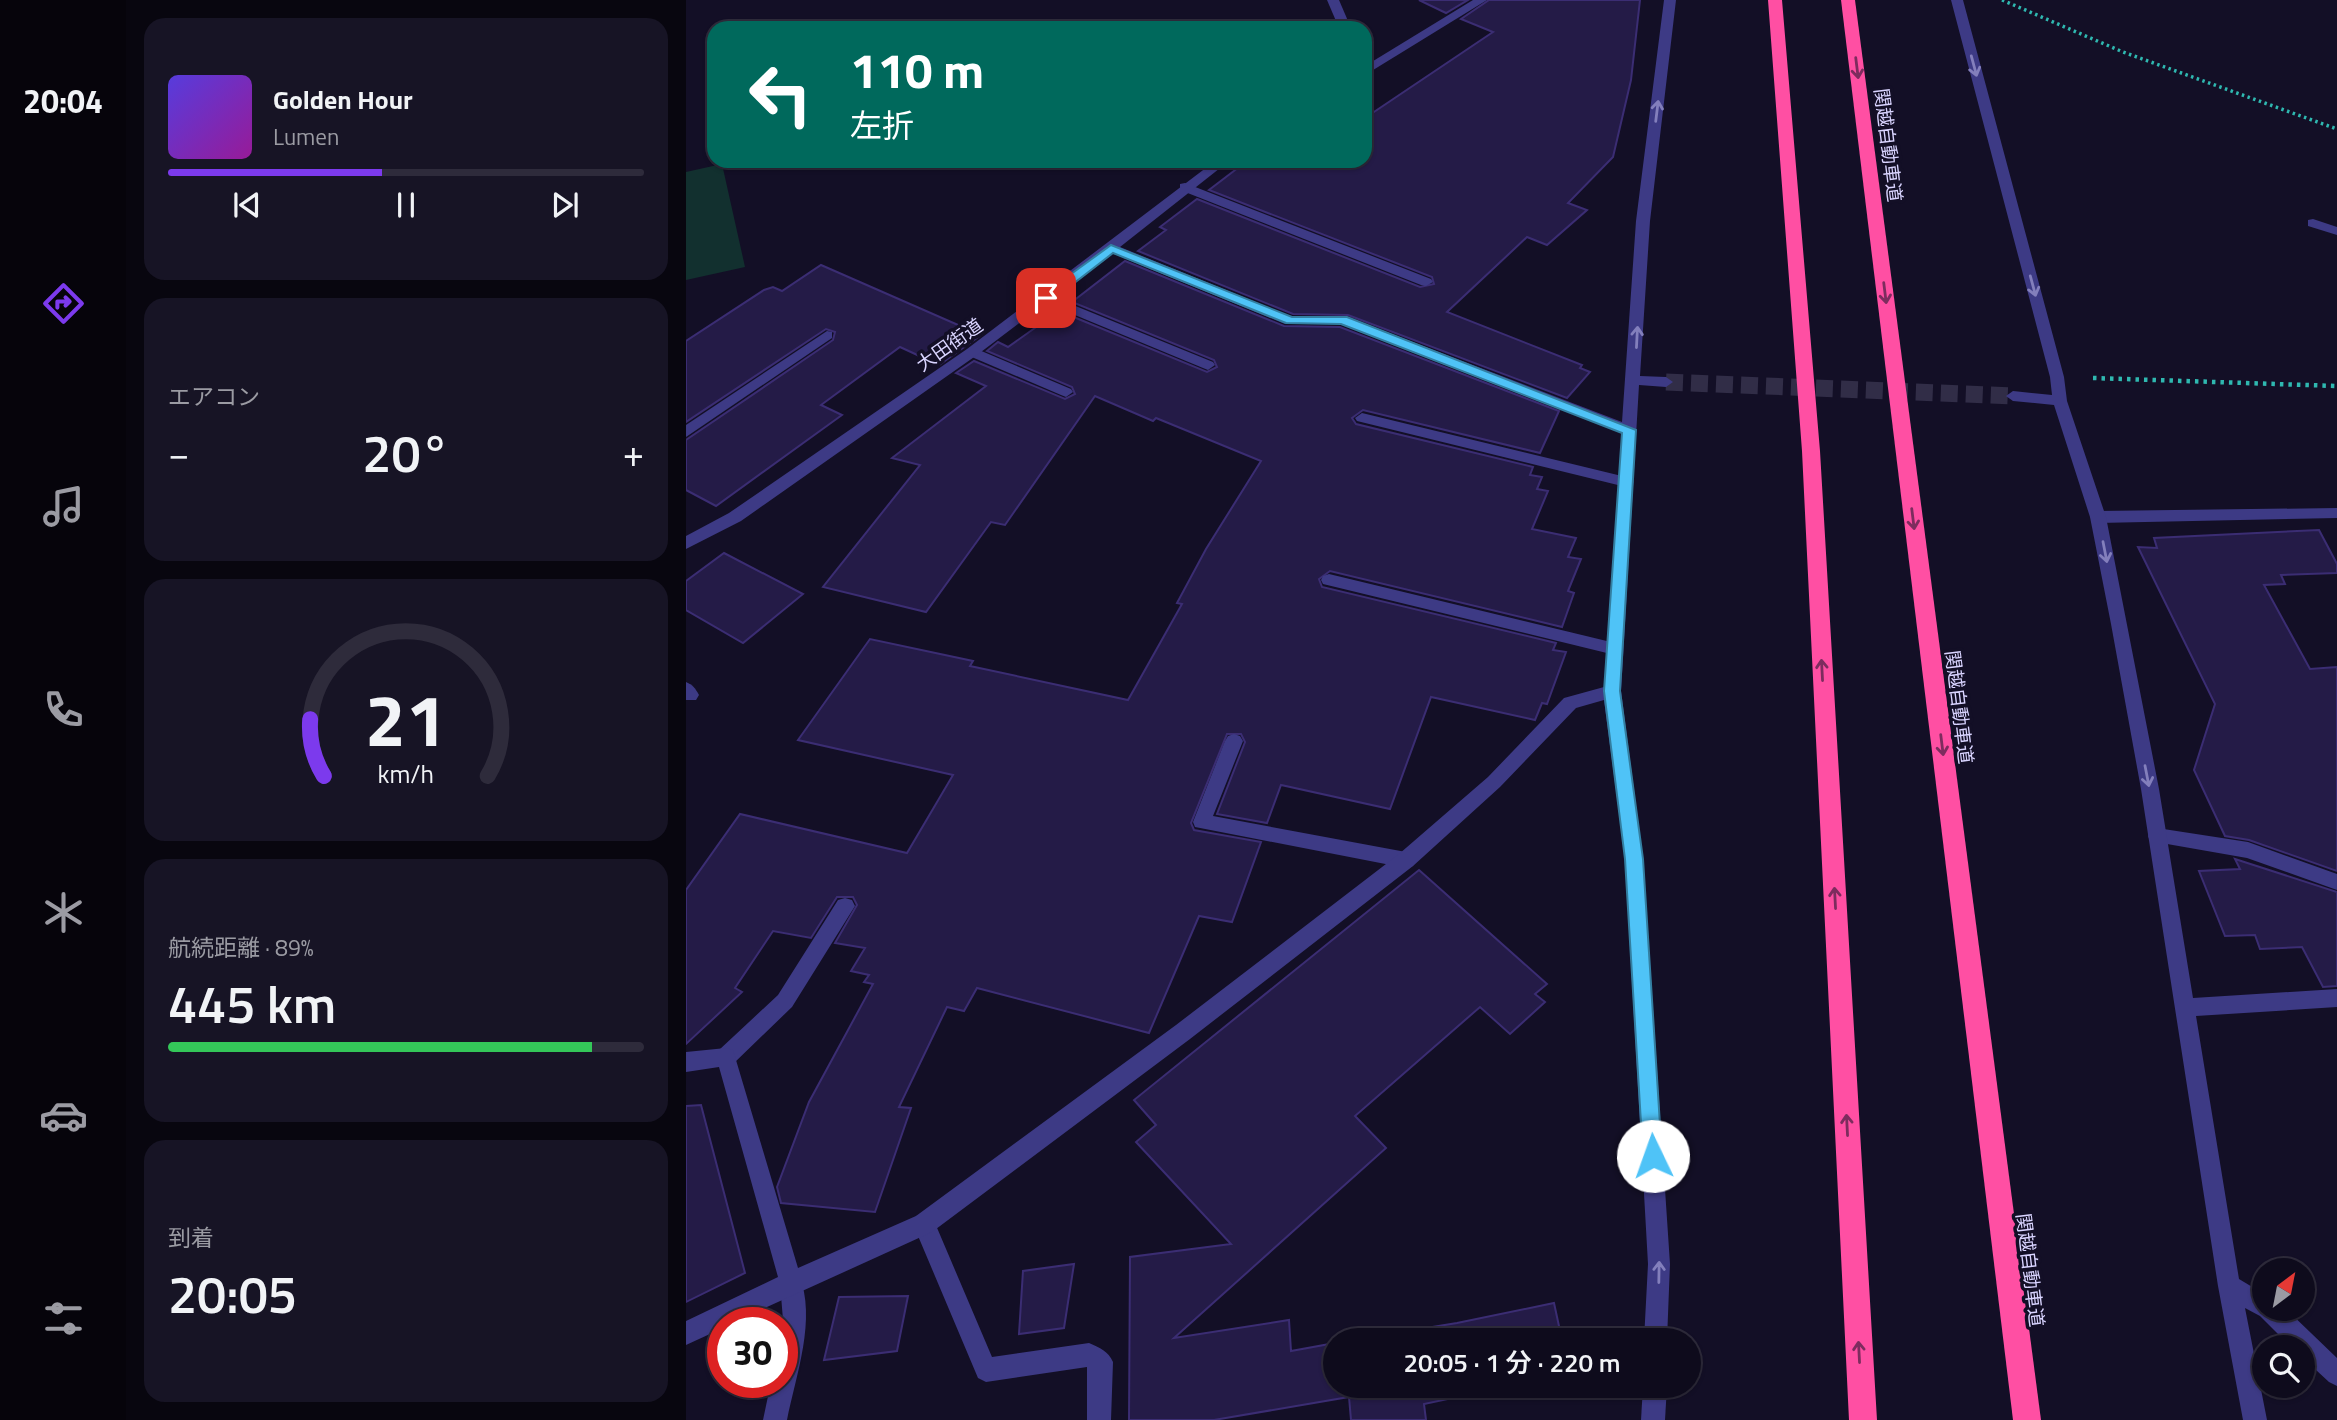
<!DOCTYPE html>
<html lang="ja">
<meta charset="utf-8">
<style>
:root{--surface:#0e0b1c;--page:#171425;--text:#f1f3f6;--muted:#9b9ba3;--line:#2e2b3b;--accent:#7c3aed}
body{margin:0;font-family:"Titillium Web","Noto Sans JP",sans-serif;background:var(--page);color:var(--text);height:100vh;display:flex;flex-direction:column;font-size:26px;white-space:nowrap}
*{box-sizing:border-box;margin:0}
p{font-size:23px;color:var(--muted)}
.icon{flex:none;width:38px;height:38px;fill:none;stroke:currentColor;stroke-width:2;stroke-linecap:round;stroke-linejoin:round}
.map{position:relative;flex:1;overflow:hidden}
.side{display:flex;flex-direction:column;gap:18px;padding:18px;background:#08060f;width:560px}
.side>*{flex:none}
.guide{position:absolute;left:21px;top:21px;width:665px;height:147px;border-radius:21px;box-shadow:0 2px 5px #0004,0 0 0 2px var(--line);background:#00695c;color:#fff;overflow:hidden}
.needle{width:46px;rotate:32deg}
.buttons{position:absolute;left:1566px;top:1258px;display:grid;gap:14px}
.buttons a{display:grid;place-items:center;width:63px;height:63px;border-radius:50%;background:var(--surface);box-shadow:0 2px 5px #0004,0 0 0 2px var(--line);font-size:35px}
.speed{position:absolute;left:21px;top:1307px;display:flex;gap:14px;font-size:35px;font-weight:700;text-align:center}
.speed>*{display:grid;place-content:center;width:91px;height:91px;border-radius:50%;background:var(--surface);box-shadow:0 2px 5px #0004,0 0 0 2px var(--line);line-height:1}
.speed .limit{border:10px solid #d22;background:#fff;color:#111}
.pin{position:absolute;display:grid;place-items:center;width:60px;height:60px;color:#fff;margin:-30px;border-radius:14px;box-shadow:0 4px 10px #0006}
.me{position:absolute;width:77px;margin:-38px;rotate:357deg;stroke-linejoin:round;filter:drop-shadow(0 0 5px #0008)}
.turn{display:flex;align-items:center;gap:24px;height:147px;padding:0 28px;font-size:32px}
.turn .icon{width:91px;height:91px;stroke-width:2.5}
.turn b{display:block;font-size:49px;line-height:60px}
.big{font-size:52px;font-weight:600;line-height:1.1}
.side .tile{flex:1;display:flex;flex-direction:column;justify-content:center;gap:10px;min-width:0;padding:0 24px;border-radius:21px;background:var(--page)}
.side .dial{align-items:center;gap:0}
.dial svg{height:182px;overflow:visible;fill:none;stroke:var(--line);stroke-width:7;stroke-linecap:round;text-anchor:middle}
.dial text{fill:var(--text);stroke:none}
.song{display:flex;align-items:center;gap:21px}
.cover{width:84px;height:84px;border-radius:10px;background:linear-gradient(135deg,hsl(250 70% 55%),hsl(300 70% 35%))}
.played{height:7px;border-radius:4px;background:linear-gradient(90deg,var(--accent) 45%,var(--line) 45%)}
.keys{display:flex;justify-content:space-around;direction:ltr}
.heat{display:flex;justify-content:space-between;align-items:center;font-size:38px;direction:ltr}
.charge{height:10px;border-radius:5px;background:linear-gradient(90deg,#34c759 89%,var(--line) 0)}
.trip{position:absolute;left:637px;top:1328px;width:378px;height:70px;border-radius:35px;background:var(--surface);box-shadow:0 2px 5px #0004,0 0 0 2px var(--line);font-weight:600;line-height:70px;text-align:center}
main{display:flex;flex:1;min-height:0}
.dock{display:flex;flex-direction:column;width:126px;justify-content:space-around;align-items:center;background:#06040b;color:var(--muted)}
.dock .icon{width:49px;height:49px}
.dock .current{color:var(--accent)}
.dock b{font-size:32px;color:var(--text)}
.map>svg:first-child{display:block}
.green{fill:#12302f}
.building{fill:#241b47;stroke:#3b2d73;stroke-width:2}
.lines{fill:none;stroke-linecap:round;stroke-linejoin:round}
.minor-tunnel{stroke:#312d47;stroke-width:17;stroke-dasharray:17 8;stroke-linecap:butt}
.path-far1{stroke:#2fb8b0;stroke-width:3.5;stroke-dasharray:2.5 3.5;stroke-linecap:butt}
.path{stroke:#2fb8b0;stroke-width:4.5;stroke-dasharray:3.5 5;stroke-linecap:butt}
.service{fill:#3d3a85;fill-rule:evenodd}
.minor{fill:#3d3a85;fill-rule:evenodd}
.motorway{fill:#ff4fa3;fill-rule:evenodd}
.oneway{stroke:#837fbc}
.oneway2{stroke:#7d2c5e}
.route{fill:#4fc3f7;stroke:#337fa1;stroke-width:2}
.labels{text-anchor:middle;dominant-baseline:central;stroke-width:7;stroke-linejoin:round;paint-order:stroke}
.street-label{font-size:19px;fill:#d9d4ff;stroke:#130f26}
</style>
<main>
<nav class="dock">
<b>20:04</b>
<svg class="icon current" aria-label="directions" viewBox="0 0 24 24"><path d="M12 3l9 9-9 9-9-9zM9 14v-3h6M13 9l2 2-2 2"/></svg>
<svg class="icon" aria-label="music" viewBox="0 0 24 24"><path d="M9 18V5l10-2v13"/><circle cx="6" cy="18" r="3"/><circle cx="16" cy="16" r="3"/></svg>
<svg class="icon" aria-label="phone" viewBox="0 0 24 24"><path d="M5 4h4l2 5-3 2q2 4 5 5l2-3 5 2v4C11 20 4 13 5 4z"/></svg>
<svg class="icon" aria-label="climate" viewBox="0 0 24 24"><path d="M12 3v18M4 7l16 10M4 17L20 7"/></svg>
<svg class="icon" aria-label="car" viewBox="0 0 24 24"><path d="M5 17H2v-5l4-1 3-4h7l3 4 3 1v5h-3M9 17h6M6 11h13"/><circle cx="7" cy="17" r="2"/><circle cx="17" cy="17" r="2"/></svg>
<svg class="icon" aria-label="filters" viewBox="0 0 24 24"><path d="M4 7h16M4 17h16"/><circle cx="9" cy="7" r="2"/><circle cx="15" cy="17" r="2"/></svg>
</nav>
<section class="side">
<div class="tile">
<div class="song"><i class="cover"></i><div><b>Golden Hour</b><p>Lumen</p></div></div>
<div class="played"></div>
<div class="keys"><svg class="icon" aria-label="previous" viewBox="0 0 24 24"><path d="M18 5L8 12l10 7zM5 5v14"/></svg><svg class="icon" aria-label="pause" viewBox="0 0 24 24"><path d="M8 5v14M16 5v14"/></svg><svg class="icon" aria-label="next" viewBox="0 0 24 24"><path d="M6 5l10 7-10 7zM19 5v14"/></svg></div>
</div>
<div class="tile"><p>エアコン</p>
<div class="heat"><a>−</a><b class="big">20°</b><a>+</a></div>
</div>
<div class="tile dial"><svg viewBox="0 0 100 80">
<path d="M14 69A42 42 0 1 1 86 69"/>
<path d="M14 69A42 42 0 0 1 8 44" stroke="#7c3aed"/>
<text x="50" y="56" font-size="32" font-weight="700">21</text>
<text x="50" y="72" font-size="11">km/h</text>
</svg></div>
<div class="tile"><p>航続距離 · 89%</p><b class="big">445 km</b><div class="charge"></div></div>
<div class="tile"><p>到着</p><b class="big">20:05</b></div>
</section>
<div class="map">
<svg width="1651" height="1420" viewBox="0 0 1651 1420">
<rect width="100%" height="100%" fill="#130f26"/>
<!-- green -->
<polygon class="green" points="36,164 59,267 0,280 0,172"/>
<!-- building -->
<g class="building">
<polygon points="733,0 782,0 760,13"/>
<polygon points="803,0 954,0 945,80 927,157 882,203 901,210 861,245 841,237 761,312 896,365 894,368 904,372 881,398 662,315 607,314 452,251 480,230 474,227 511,199 734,287 748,284 746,277 523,190 561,161 679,161 679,118 807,32 775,19"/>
<polygon points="439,261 598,326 654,327 873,411 854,453 677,410 666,418 670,424 847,467 844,475 856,477 851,489 862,491 846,529 890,538 882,557 895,559 882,591 888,593 876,627 644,571 633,579 636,587 870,643 867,650 880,652 861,704 856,703 849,720 745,697 704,809 595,785 581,823 531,814 559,742 555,734 541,734 505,823 508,830 575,842 546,922 513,916 463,1033 291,988 278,1011 261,1007 213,1107 225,1108 189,1212 95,1203 91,1187 123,1102 187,984 178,982 183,975 165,971 179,948 149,943 171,905 167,897 151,897 125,938 87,931 49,988 56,992 0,1044 0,890 54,814 221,853 267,775 112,740 184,639 287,661 284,666 442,700 496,604 491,603 520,549 575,461 470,418 467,421 409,396 319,525 305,522 240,612 137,587 234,465 206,458 300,386 270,373 288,361 379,399 389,394 386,387 301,351 312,342 322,347 373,311 521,372 531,367 528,360 386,302"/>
<polygon points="135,265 295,335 253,365 214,347 135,405 156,415 30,506 0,490 0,440 147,340 149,332 140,329 0,422 0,341 78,290 87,287 96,291"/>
<polygon points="1633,530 1651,564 1651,573 1595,575 1599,584 1578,585 1624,669 1651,667 1651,871 1563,840 1539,836 1508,770 1529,704 1452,547 1471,548 1468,538"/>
<polygon points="38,553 117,594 57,643 0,610 0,581"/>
<polygon points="1549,859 1651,892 1651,986 1637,987 1616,947 1574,949 1569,935 1539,936 1513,871 1554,869"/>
<polygon points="733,870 861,984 849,994 859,1002 824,1034 794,1007 669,1116 700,1148 488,1338 603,1320 605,1351 649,1343 649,1386 823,1386 738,1404 740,1420 665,1420 663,1397 528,1420 443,1420 444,1257 545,1244 450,1142 470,1125 448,1100"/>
<polygon points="15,1105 59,1273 0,1302 0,1106"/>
<polygon points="388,1264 378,1328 333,1334 337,1271"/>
<polygon points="222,1296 211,1351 138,1360 153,1297"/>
<polygon points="868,1303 876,1340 666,1340 771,1323"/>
</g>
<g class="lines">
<!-- minor-tunnel -->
<polyline class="minor-tunnel" points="980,382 1327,396"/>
<!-- path-far1 -->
<polyline class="path-far1" points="1316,0 1437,52 1651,129"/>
<!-- path -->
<polyline class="path" points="1407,378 1651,386"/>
<!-- service -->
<g class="service">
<polygon points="499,183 745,279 747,282 740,286 735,285 494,190 494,184"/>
<polygon points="1627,219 1651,227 1651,235 1622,226 1622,220"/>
<polygon points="360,294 527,362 529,365 522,370 517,368 355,301 355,295"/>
<polygon points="141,331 146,332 146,338 0,437 0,425"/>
<polygon points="286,347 385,389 387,392 380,397 375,395 281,355 279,352"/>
<polygon points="676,413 940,477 948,482 940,487 671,421 669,418"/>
<polygon points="1651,508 1651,518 1412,523 1404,517 1412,511"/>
<polygon points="643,574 929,643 937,649 929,655 637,584 635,580 637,576"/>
<path d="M0 682C7 685 9 688 13 695L10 700H0Z"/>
<polygon points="548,734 554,736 557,741 527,816 720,852 727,854 729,860 727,866 720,868 509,827 507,822 539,741 542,736"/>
<polygon points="1471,828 1562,842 1651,874 1651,890 1561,858 1464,841 1462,836 1464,831"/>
<polygon points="159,898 166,900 169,906 106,1007 47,1064 40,1066 33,1064 30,1057 33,1050 92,995 152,900"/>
<path d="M238 1213 246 1216 306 1357 403 1343C414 1348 422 1351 427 1362L425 1420H401V1367L300 1382 292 1378 227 1224 230 1216Z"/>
<path d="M105 1272 113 1275C131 1319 110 1375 101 1420H77L85 1382H96L97 1320 94 1283 97 1275Z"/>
</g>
<!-- minor -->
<g class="minor">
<polygon points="641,0 653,0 665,28 653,28"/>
<polygon points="787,0 801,0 679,75 679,66"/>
<polygon points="978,0 990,0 964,221 954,376 980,377 987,382 980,387 953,385 935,691 957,859 984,1264 981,1340 958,1340 962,1264 939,859 918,700 890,708 814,787 727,866 504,1039 246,1232 46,1323 37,1323 37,1328 0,1345 0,1321 92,1277 33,1067 0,1072 0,1052 40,1048 47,1050 112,1268 230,1216 490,1025 713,854 802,777 878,698 918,687 936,433 654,324 599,324 426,253 291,355 55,521 0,549 0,536 43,513 281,349 529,161 543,161 434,247 606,317 661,317 936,422 950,221"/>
<polygon points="1265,0 1277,0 1378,377 1381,401 1420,517 1473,789 1507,998 1651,989 1651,1007 1510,1016 1553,1279 1578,1294 1578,1309 1600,1309 1651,1358 1651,1386 1643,1382 1617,1358 1617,1348 1606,1348 1574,1316 1559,1308 1581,1420 1557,1420 1532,1286 1455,789 1425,624 1404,517 1368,405 1327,401 1320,396 1327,391 1366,395 1364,377"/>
<polygon points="957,1386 981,1386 979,1420 955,1420"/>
</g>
<!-- motorway -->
<g class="motorway">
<polygon points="1082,0 1096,0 1134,451 1191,1420 1163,1420 1116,451"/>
<polygon points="1155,0 1169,0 1355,1420 1327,1420"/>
</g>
</g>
<!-- one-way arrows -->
<defs><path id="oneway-shaft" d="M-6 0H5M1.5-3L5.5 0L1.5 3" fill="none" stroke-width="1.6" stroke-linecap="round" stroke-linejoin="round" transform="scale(1.75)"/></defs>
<g class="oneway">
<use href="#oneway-shaft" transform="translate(1288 66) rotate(75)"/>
<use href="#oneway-shaft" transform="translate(971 111) rotate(-83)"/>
<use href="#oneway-shaft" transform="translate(1347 286) rotate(75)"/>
<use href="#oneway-shaft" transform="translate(951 337) rotate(-87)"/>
<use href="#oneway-shaft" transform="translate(1419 552) rotate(79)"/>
<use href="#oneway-shaft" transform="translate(1461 776) rotate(79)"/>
<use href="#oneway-shaft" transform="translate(973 1272) rotate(-89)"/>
</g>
<g class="oneway2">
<use href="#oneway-shaft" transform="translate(1171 68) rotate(83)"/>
<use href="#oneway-shaft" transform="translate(1199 293) rotate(83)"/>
<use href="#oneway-shaft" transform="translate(1227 519) rotate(83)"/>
<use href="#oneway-shaft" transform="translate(1136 670) rotate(-93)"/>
<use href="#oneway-shaft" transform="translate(1256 745) rotate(83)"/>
<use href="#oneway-shaft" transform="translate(1149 898) rotate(-93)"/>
<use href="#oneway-shaft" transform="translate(1161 1125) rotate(-93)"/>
<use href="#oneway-shaft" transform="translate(1173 1352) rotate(-93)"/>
</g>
<!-- route -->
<polygon class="route" points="425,245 606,317 661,317 950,430 934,691 957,859 976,1156 973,1163 967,1165 960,1163 957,1156 939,859 918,691 936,433 655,324 600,323 427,253 365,301 356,301 356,295"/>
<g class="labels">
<!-- street labels -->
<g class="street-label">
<text transform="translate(1203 145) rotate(83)">関越自動車道</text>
<text transform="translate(263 344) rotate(-35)">大田街道</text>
<text transform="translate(1274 707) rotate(83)">関越自動車道</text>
<text transform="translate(1345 1270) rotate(83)">関越自動車道</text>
</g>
</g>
</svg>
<div class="buttons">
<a><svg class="needle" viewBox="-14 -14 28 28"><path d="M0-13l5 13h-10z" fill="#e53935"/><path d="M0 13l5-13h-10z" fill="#9b9ba3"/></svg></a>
<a><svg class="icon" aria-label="search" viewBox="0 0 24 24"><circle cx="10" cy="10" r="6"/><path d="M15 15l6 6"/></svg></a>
</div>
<div class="speed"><div class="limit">30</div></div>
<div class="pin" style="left:360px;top:298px;background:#d93025"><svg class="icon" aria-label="arrive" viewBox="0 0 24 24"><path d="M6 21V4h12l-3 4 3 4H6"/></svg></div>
<svg class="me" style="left:967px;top:1156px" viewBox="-20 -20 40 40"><circle r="19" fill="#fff"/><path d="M0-13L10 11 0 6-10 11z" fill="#4fc3f7"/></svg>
<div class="trip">20:05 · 1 分 · 220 m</div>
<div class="guide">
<div class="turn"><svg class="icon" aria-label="left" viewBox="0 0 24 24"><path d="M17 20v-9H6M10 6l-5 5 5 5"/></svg><div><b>110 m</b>左折</div></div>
</div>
</div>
</main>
